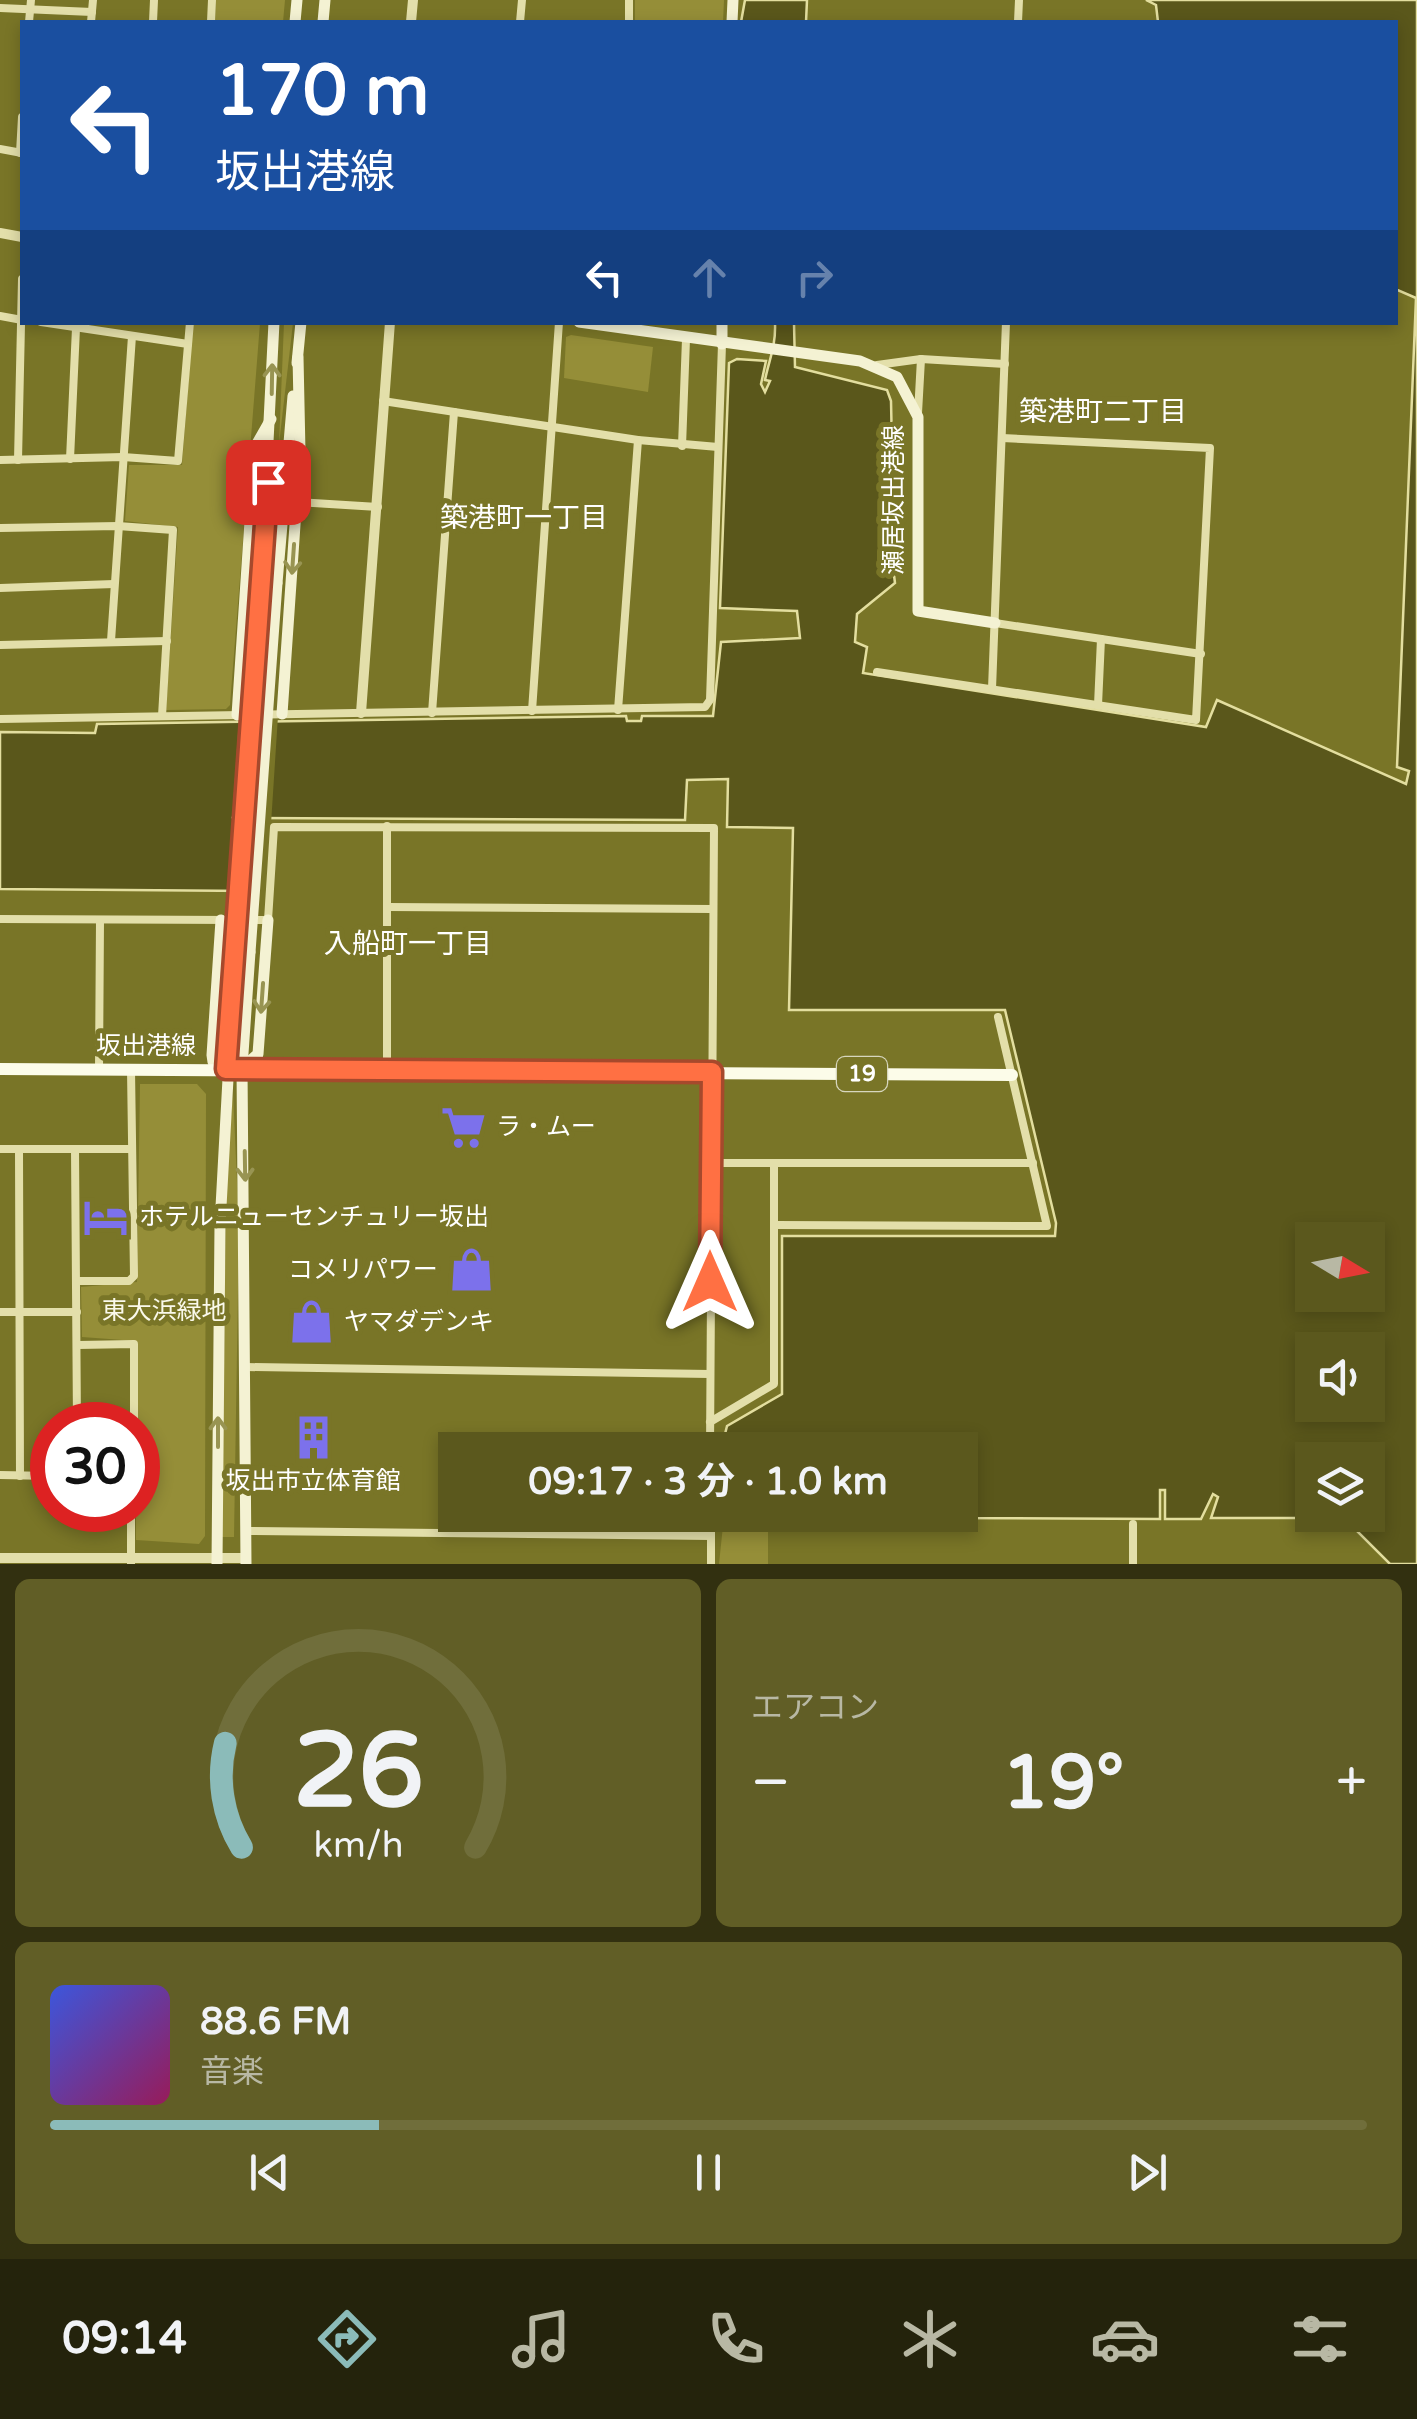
<!DOCTYPE html>
<html lang="ja">
<meta charset="utf-8">
<style>
:root{--surface:#5b581d;--page:#615e26;--text:#f1f3f6;--muted:#b8b8a4;--line:#706e3b;--accent:#8bbbb9}
body{margin:0;font-family:"Varela Round","Noto Sans JP",sans-serif;background:var(--page);color:var(--text);height:100vh;display:flex;flex-direction:column;font-size:38px;white-space:nowrap}
*{box-sizing:border-box;margin:0}
p{font-size:32px;color:var(--muted)}
.icon{flex:none;width:55px;height:55px;fill:none;stroke:currentColor;stroke-width:2;stroke-linecap:round;stroke-linejoin:round}
.map{position:relative;height:1564px;overflow:hidden}
.drawer{display:flex;flex-direction:column;gap:15px;padding:15px;background:#323010;flex:1}
.drawer>*{flex:none}
.top-card{position:absolute;left:20px;top:20px;width:1378px;height:305px;border-radius:0px;box-shadow:0 5px 15px #0003;background:#1a4fa0;color:#fff;overflow:hidden}
.needle{width:65px;rotate:100deg}
.controls{position:absolute;left:1295px;top:1222px;display:grid;gap:20px}
.controls a{display:grid;place-items:center;width:90px;height:90px;border-radius:0px;background:var(--surface);box-shadow:0 5px 15px #0003;font-size:50px}
.speed{position:absolute;left:30px;top:1402px;display:flex;gap:20px;font-size:50px;font-weight:700;text-align:center}
.speed>*{display:grid;place-content:center;width:130px;height:130px;border-radius:50%;background:var(--surface);box-shadow:0 5px 15px #0003;line-height:1}
.speed .limit{border:15px solid #d22;background:#fff;color:#111}
.pin{position:absolute;display:grid;place-items:center;width:85px;height:85px;color:#fff;margin:-42px;border-radius:20px;box-shadow:0 5px 15px #0006}
.me{position:absolute;width:110px;margin:-55px;rotate:0deg;stroke-linejoin:round;filter:drop-shadow(0 0 8px #0008)}
.turn{display:flex;align-items:center;gap:35px;height:210px;padding:0 30px;font-size:45px}
.turn .icon{width:130px;height:130px;stroke-width:2.5}
.turn b{display:block;font-size:70px;line-height:85px}
.lanes{display:flex;align-items:center;height:95px;padding:0 30px;background:#0003;justify-content:center;gap:50px;direction:ltr}
.lanes .off{opacity:.35}
.big{font-size:75px;font-weight:700;line-height:1.1}
.drawer .tile{flex:1;display:flex;flex-direction:column;justify-content:center;gap:15px;min-width:0;padding:0 35px;border-radius:15px;background:var(--page)}
.drawer .dial{align-items:center;gap:0}
.dial svg{height:260px;overflow:visible;fill:none;stroke:var(--line);stroke-width:7;stroke-linecap:round;text-anchor:middle}
.dial text{fill:var(--text);stroke:none}
.song{display:flex;align-items:center;gap:30px}
.cover{width:120px;height:120px;border-radius:15px;background:linear-gradient(135deg,hsl(230 70% 55%),hsl(330 70% 35%))}
.played{height:10px;border-radius:5px;background:linear-gradient(90deg,var(--accent) 25%,var(--line) 25%)}
.keys{display:flex;justify-content:space-around;direction:ltr}
.heat{display:flex;justify-content:space-between;align-items:center;font-size:55px;direction:ltr}
.drawer .tiles{flex:1;display:grid;gap:15px;grid-template-columns:1fr 1fr}
.tile:last-child{grid-column:span 2}
.trip{position:absolute;left:438px;top:1432px;width:540px;height:100px;border-radius:0px;background:var(--surface);box-shadow:0 5px 15px #0003;font-weight:700;line-height:100px;text-align:center}
.tabs{display:flex;height:160px;justify-content:space-around;align-items:center;background:#24230c;color:var(--muted)}
.tabs .icon{width:70px;height:70px}
.tabs .active{color:var(--accent)}
.tabs b{font-size:45px;color:var(--text)}
.map>svg:first-child{display:block}
.green{fill:#958e38}
.water{fill:#5a571b;stroke:#e3de9f;stroke-width:2.5;fill-rule:evenodd}
.pier{fill:#797527}
.lines{fill:none;stroke-linecap:round;stroke-linejoin:round}
.minor{stroke:#e3dfaa;stroke-width:8}
.tertiary{stroke:#e3dfaa;stroke-width:10}
.secondary{stroke:#f4f2d3;stroke-width:11}
.primary{stroke:#fcfce9;stroke-width:12}
.secondary-bridge{stroke:#f4f2d3;stroke-width:11}
.oneway{stroke:#989452}
.route-casing{stroke:#a6492c;stroke-width:25}
.route{stroke:#ff7043;stroke-width:18}
.labels{text-anchor:middle;dominant-baseline:central;stroke-width:10;stroke-linejoin:round;paint-order:stroke}
.shield{fill:#797527;stroke:#d7d6be;stroke-width:2.5}
.shield-label{font-size:22px;font-weight:bold;fill:#fff}
.street-label{font-size:25px;fill:#fff;stroke:#797527}
.poi-label{font-size:25px;fill:#fff;stroke:#797527;text-anchor:start}
.park-label{font-size:25px;fill:#faf9eb;stroke:#797527}
.neighbourhood-label{font-size:28px;fill:#fff;stroke:#797527}
</style>
<div class="map">
<svg width="1417" height="1564" viewBox="0 0 1417 1564">
<rect width="100%" height="100%" fill="#797527"/>
<!-- green -->
<g class="green">
<polygon points="216,0 285,0 283,22 215,22"/>
<polygon points="635,0 724,0 723,22 635,22"/>
<polygon points="193,323 260,323 230,705 226,709 166,710 178,527 125,521 129,465 182,465"/>
<polygon points="284,323 293,323 279,444"/>
<polygon points="571,335 653,347 648,392 564,378 566,337"/>
<polygon points="140,1084 197,1084 206,1094 205,1536 199,1544 136,1540 136,1341 82,1337 81,1287 137,1282"/>
<polygon points="233,1092 239,1227 234,1537 222,1537 226,1182"/>
<rect x="617" y="1442" width="55" height="8"/>
<polygon points="724,1516 768,1516 768,1564 719,1564"/>
</g>
<!-- water -->
<g class="water">
<polygon points="745,0 807,0 806,22 741,22"/>
<path d="M1146 0H1417V1564H1390L1344 1518H1211L1218 1497 1213 1494 1201 1519H1165V1490H1160V1519L942 1518 960 1515V1450H721L727 1426 782 1394V1236H1055L1056 1223 1005 1010H789L793 828 727 827 728 779 687 780 685 820 233 818 250 891 0 889V732L95 733 97 724 626 716 627 721H641L642 716H713L721 642 800 638 797 611 720 608 729 363 737 359 766 361 761 384 765 392 770 381 765 380C769 360 776 346 775 323H794L795 367 887 390 891 401 894 542 890 543 895 583 857 614 855 642 867 647 863 673 1206 727 1217 700 1406 784 1409 771 1397 767 1416 298 1395 289V22H1158L1156 5ZM1312 1240H1368V1295H1312ZM1312 1350H1368V1405H1312ZM1312 1460H1368V1515H1312Z"/>
</g>
<!-- pier -->
<polygon class="pier" points="278,716 271,824 237,823 236,834 255,834 250,896 227,895 239,717"/>
<g class="lines">
<!-- minor -->
<g class="minor">
<polyline points="0,8 92,12"/>
<polyline points="29,22 31,0"/>
<polyline points="91,22 93,0"/>
<polyline points="153,22 154,0"/>
<polyline points="211,22 212,0"/>
<polyline points="520,22 522,0"/>
<polyline points="629,22 629,0"/>
<polyline points="1018,22 1019,0"/>
<polyline points="0,149 22,153"/>
<polyline points="20,153 22,117"/>
<polyline points="0,316 22,320"/>
<polyline points="41,322 188,344"/>
<polyline points="877,365 921,359 1005,364"/>
<polyline points="383,401 638,440 718,447"/>
<polyline points="918,413 921,359"/>
<polyline points="682,446 686,339"/>
<polyline points="70,459 76,328"/>
<polyline points="0,460 123,457 178,461 190,322"/>
<polyline points="18,460 22,279"/>
<polyline points="297,502 378,507"/>
<polyline points="0,528 118,526 173,530 162,716"/>
<polyline points="0,588 114,584"/>
<polyline points="995,623 1201,654"/>
<polyline points="111,641 132,336"/>
<polyline points="0,645 167,641"/>
<polyline points="877,672 1196,720 1210,448 1002,438"/>
<polyline points="992,689 1006,322"/>
<polyline points="1098,705 1101,639"/>
<polyline points="618,710 638,440"/>
<polyline points="532,711 559,322"/>
<polyline points="432,713 454,412"/>
<polyline points="0,719 705,707 710,700 722,344"/>
<polyline points="387,826 387,1069"/>
<polyline points="387,907 713,909"/>
<polyline points="0,919 237,920"/>
<polyline points="251,920 268,920 274,827 714,828 710,1450"/>
<polyline points="99,1069 100,921"/>
<polyline points="0,1149 130,1149"/>
<polyline points="75,1149 77,1425"/>
<polyline points="19,1150 20,1476"/>
<polyline points="712,1163 1033,1163"/>
<polyline points="775,1225 1047,1226 998,1017"/>
<polyline points="77,1281 129,1281 134,1276 131,1070"/>
<polyline points="0,1312 77,1312"/>
<polyline points="78,1345 134,1344 134,1425"/>
<polyline points="246,1367 710,1374"/>
<polyline points="710,1422 774,1384 774,1163"/>
<polyline points="0,1475 52,1476"/>
<polyline points="711,1515 711,1564"/>
<polyline points="246,1531 711,1536"/>
<polyline points="131,1564 131,1510"/>
<polyline points="1133,1564 1133,1524"/>
</g>
<!-- tertiary -->
<g class="tertiary">
<polyline points="411,22 413,0"/>
<polyline points="0,233 22,237"/>
<polyline points="361,713 390,322"/>
<polyline points="0,1558 246,1558"/>
</g>
<!-- secondary -->
<g class="secondary">
<polyline points="295,22 297,0"/>
<polyline points="323,22 325,0"/>
<polyline points="732,22 733,0"/>
<polyline points="579,322 860,361 897,377 918,417 918,611 995,623"/>
<polyline points="722,322 722,344"/>
<polyline points="297,363 301,322"/>
<polyline points="261,581 274,322"/>
<polyline points="277,583 293,396"/>
<polyline points="282,714 300,452 298,357"/>
<polyline points="237,715 255,447 271,419"/>
<polyline points="221,920 212,1055 213,1062 225,1069"/>
<polyline points="242,1068 258,1054 268,920"/>
<polyline points="217,1564 220,1225 235,951"/>
<polyline points="246,1564 242,1068 250,952"/>
</g>
<!-- primary -->
<polyline class="primary" points="0,1069 1012,1075"/>
<!-- secondary-bridge -->
<g class="secondary-bridge">
<polyline points="235,951 261,581"/>
<polyline points="250,952 277,583"/>
</g>
</g>
<!-- one-way arrows -->
<defs><path id="oneway-shaft" d="M-6 0H5M1.5-3L5.5 0L1.5 3" fill="none" stroke-width="1.6" stroke-linecap="round" stroke-linejoin="round" transform="scale(2.5)"/></defs>
<g class="oneway">
<use href="#oneway-shaft" transform="translate(272 379) rotate(-89)"/>
<use href="#oneway-shaft" transform="translate(293 559) rotate(94)"/>
<use href="#oneway-shaft" transform="translate(262 998) rotate(94)"/>
<use href="#oneway-shaft" transform="translate(245 1166) rotate(89)"/>
<use href="#oneway-shaft" transform="translate(218 1432) rotate(-90)"/>
</g>
<g class="lines">
<defs>
<polyline id="route" points="268,482 226,1069 712,1072 710,1282"/>
</defs>
<!-- route casing -->
<use href="#route" class="route-casing"/>
<!-- route -->
<use href="#route" class="route"/>
</g>
<!-- icons -->
<defs>
<symbol id="supermarket-bare" viewBox="-9 -9 18 18"><path d="M-6-5.5h2.5l.6 2H6L4.5 2H-2.5L-4.4-4H-6ZM-1.5 3.2a1.3 1.3 0 1 0 .1 0ZM3 3.2a1.3 1.3 0 1 0 .1 0Z" fill="#7c71eb" stroke="#797527" stroke-width="2.5" paint-order="stroke"/></symbol>
<symbol id="hotel-bare" viewBox="-9 -9 18 18"><path d="M-6-4.5h1.5V1H6V5H4.5V3h-9V5H-6ZM-4 0a1.8 1.8 0 1 1 3.6 0ZM.5 0V-2.5h3Q6-2.5 6 0Z" fill="#7c71eb" stroke="#797527" stroke-width="2.5" paint-order="stroke"/></symbol>
<symbol id="shop-bare" viewBox="-9 -9 18 18"><path d="M-5-2.5h2.3a2.7 3.5 0 0 1 5.4 0H5L5.5 6h-11ZM-1.5-2.5h3a1.5 2.3 0 0 0-3 0Z" fill="#7c71eb" stroke="#797527" stroke-width="2.5" paint-order="stroke"/></symbol>
<symbol id="building-bare" viewBox="-9 -9 18 18"><path d="M-4-6H4V6H1V3H-1V6H-4ZM-2.5-4.3h1.7v1.8h-1.7ZM.8-4.3h1.7v1.8H.8ZM-2.5-1h1.7V.8h-1.7ZM.8-1h1.7V.8H.8Z" fill="#7c71eb" stroke="#797527" stroke-width="2.5" paint-order="stroke"/></symbol>
</defs>
<g fill-rule="evenodd">
<use href="#supermarket-bare" x="432" y="1096" width="63" height="63"/>
<use href="#hotel-bare" x="74" y="1186" width="63" height="63"/>
<use href="#shop-bare" x="440" y="1238" width="63" height="63"/>
<use href="#shop-bare" x="280" y="1290" width="63" height="63"/>
<use href="#building-bare" x="282" y="1406" width="63" height="63"/>
</g>
<g class="labels">
<!-- shield labels -->
<rect class="shield" x="837" y="1057" width="50" height="34" rx="8"/>
<g class="shield-label">
<text x="862" y="1074">19</text>
</g>
<!-- street labels -->
<g class="street-label">
<text transform="translate(894 500) rotate(-90)">瀬居坂出港線</text>
<text x="146" y="1046">坂出港線</text>
</g>
<!-- poi labels -->
<g class="poi-label">
<text x="496" y="1127">ラ・ムー</text>
<text x="139" y="1217">ホテルニューセンチュリー坂出</text>
<text x="438" y="1270" text-anchor="end">コメリパワー</text>
<text x="344" y="1322">ヤマダデンキ</text>
<text x="313" y="1481" text-anchor="middle">坂出市立体育館</text>
</g>
<!-- park labels -->
<g class="park-label">
<text x="164" y="1311">東大浜緑地</text>
</g>
<!-- neighbourhood labels -->
<g class="neighbourhood-label">
<text x="1103" y="412">築港町二丁目</text>
<text x="524" y="518">築港町一丁目</text>
<text x="408" y="944">入船町一丁目</text>
</g>
</g>
</svg>
<div class="controls">
<a><svg class="needle" viewBox="-14 -14 28 28"><path d="M0-13l5 13h-10z" fill="#e53935"/><path d="M0 13l5-13h-10z" fill="#b8b8a4"/></svg></a>
<a><svg class="icon" aria-label="sound" viewBox="0 0 24 24"><path d="M4 9h4l5-4v14l-5-4H4zM17 9q2 3 0 6"/></svg></a>
<a><svg class="icon" aria-label="layers" viewBox="0 0 24 24"><path d="M12 4l9 5-9 5-9-5zM3 14l9 5 9-5"/></svg></a>
</div>
<div class="speed"><div class="limit">30</div></div>
<div class="pin" style="left:268px;top:482px;background:#d93025"><svg class="icon" aria-label="arrive" viewBox="0 0 24 24"><path d="M6 21V4h12l-3 4 3 4H6"/></svg></div>
<svg class="me" style="left:710px;top:1282px" viewBox="-20 -20 40 40"><path d="M0-17L14 15 0 8-14 15z" fill="#ff7043" stroke="#fff" stroke-width="4"/></svg>
<div class="trip">09:17 · 3 分 · 1.0 km</div>
<div class="top-card">
<div class="turn"><svg class="icon" aria-label="left" viewBox="0 0 24 24"><path d="M17 20v-9H6M10 6l-5 5 5 5"/></svg><div><b>170 m</b>坂出港線</div></div>
<div class="lanes"><svg class="icon" aria-label="left" viewBox="0 0 24 24"><path d="M17 20v-9H6M10 6l-5 5 5 5"/></svg><svg class="icon off" aria-label="ahead" viewBox="0 0 24 24"><path d="M12 20V5M6 11l6-6 6 6"/></svg><svg class="icon off" aria-label="right" viewBox="0 0 24 24"><path d="M7 20v-9h11M14 6l5 5-5 5"/></svg></div>
</div>
</div>
<section class="drawer">
<div class="tiles">
<div class="tile dial"><svg viewBox="0 0 100 80">
<path d="M14 69A42 42 0 1 1 86 69"/>
<path d="M14 69A42 42 0 0 1 9 37" stroke="#8bbbb9"/>
<text x="50" y="56" font-size="32" font-weight="700">26</text>
<text x="50" y="72" font-size="11">km/h</text>
</svg></div>
<div class="tile"><p>エアコン</p>
<div class="heat"><a>−</a><b class="big">19°</b><a>+</a></div>
</div>
<div class="tile">
<div class="song"><i class="cover"></i><div><b>88.6 FM</b><p>音楽</p></div></div>
<div class="played"></div>
<div class="keys"><svg class="icon" aria-label="previous" viewBox="0 0 24 24"><path d="M18 5L8 12l10 7zM5 5v14"/></svg><svg class="icon" aria-label="pause" viewBox="0 0 24 24"><path d="M8 5v14M16 5v14"/></svg><svg class="icon" aria-label="next" viewBox="0 0 24 24"><path d="M6 5l10 7-10 7zM19 5v14"/></svg></div>
</div>
</div>
</section>
<nav class="tabs">
<b>09:14</b>
<svg class="icon active" aria-label="directions" viewBox="0 0 24 24"><path d="M12 3l9 9-9 9-9-9zM9 14v-3h6M13 9l2 2-2 2"/></svg>
<svg class="icon" aria-label="music" viewBox="0 0 24 24"><path d="M9 18V5l10-2v13"/><circle cx="6" cy="18" r="3"/><circle cx="16" cy="16" r="3"/></svg>
<svg class="icon" aria-label="phone" viewBox="0 0 24 24"><path d="M5 4h4l2 5-3 2q2 4 5 5l2-3 5 2v4C11 20 4 13 5 4z"/></svg>
<svg class="icon" aria-label="climate" viewBox="0 0 24 24"><path d="M12 3v18M4 7l16 10M4 17L20 7"/></svg>
<svg class="icon" aria-label="car" viewBox="0 0 24 24"><path d="M5 17H2v-5l4-1 3-4h7l3 4 3 1v5h-3M9 17h6M6 11h13"/><circle cx="7" cy="17" r="2"/><circle cx="17" cy="17" r="2"/></svg>
<svg class="icon" aria-label="filters" viewBox="0 0 24 24"><path d="M4 7h16M4 17h16"/><circle cx="9" cy="7" r="2"/><circle cx="15" cy="17" r="2"/></svg>
</nav>
